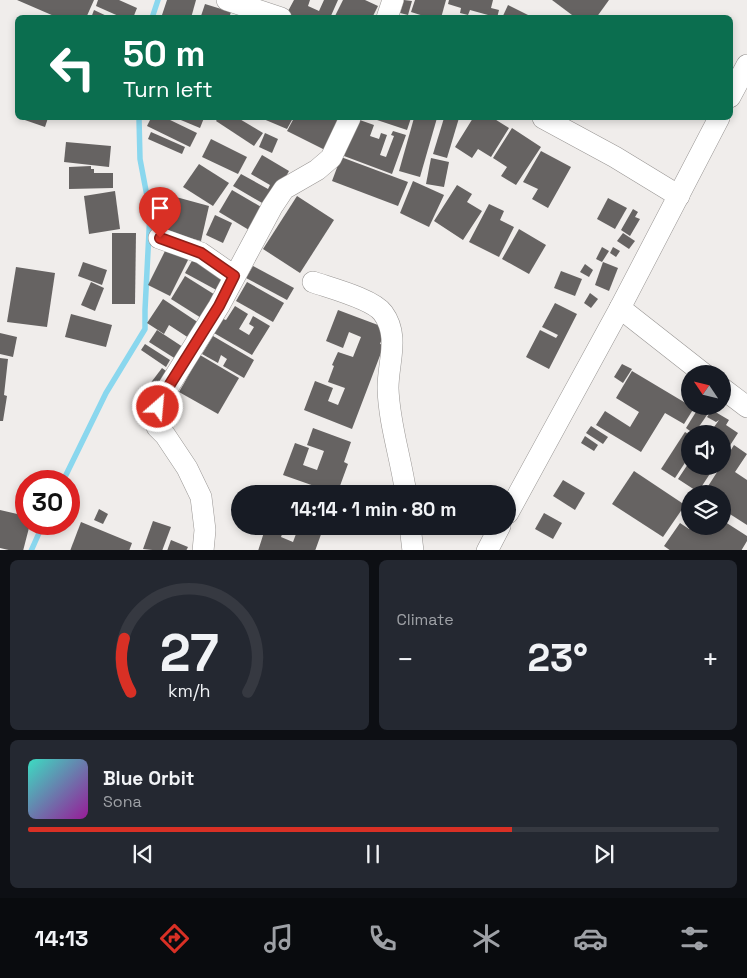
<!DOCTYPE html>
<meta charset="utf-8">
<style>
:root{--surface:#171b24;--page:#242831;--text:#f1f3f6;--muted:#9ea1a6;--line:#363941;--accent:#d93025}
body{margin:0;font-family:"Space Grotesk",sans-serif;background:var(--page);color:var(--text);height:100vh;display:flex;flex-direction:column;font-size:19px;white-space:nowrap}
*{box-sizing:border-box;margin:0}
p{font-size:16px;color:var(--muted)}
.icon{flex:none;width:28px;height:28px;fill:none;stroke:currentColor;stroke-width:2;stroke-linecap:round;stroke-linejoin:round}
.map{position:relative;height:550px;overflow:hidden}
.details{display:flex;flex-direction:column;gap:10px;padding:10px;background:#0d0f14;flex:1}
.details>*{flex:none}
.banner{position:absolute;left:15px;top:15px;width:718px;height:105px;border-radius:8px;box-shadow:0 2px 8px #0003;background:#0b6e4f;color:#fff;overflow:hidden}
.needle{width:32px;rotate:305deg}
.tools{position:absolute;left:681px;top:365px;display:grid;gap:10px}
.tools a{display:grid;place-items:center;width:50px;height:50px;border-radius:50%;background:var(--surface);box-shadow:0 2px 8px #0003;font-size:25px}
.speed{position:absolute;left:15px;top:470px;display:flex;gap:10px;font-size:25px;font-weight:700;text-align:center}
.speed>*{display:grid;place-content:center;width:65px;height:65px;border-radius:50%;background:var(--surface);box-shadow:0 2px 8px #0003;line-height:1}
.speed .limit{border:8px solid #d22;background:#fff;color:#111}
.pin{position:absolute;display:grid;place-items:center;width:42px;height:42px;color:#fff;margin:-51px -21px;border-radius:50% 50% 50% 0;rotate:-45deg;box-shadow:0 0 5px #0007}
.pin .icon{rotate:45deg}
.me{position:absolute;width:55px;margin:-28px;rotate:27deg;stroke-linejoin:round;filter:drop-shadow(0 0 4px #0008)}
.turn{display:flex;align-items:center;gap:18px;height:105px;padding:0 25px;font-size:22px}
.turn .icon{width:65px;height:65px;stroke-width:2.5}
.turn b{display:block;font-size:35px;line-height:42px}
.big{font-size:38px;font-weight:800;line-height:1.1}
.details .widget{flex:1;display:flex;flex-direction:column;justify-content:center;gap:8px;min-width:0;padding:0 18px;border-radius:8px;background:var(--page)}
.details .dial{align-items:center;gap:0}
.dial svg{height:130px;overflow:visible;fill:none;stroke:var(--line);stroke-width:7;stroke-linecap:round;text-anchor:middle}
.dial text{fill:var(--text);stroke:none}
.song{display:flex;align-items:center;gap:15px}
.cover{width:60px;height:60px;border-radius:8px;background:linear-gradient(135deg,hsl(170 70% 55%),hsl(300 70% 35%))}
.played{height:5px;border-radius:2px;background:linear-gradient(90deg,var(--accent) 70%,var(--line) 70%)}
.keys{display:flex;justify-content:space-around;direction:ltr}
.heat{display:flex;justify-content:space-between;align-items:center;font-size:28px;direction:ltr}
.details .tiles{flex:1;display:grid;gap:10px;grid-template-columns:1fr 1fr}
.widget:last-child{grid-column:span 2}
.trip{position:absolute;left:231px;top:485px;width:285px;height:50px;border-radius:25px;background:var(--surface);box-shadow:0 2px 8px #0003;font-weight:800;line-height:50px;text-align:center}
.dock{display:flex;height:80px;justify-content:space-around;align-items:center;background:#090b0e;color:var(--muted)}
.dock .icon{width:35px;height:35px}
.dock .selected{color:var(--accent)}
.dock b{font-size:22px;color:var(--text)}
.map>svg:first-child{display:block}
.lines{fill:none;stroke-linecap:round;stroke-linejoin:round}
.stream{stroke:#8ad7ee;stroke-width:5.5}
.building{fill:#666362}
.street-casing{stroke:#989593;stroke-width:22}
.street{stroke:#fff;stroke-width:21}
.route-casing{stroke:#8d1f18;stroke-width:12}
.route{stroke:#d93025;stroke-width:9}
</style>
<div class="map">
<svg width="747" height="551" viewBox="0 0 747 551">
<rect width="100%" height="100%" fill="#f0edeb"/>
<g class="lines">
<!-- stream -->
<g class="stream">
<polyline points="152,18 158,0"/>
<polyline points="63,481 106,393 145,329 145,310 150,212 140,159 139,118"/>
<polyline points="31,551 43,524"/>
</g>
</g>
<!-- building -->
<g class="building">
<polygon points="17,0 94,0 86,18 53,18 54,16"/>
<polygon points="98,0 119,0 137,8 133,18 123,18 96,6"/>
<polygon points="167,0 196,0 191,18 161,18"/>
<polygon points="294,0 310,0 308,6 319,11 324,0 338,0 330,18 296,18 287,13"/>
<polygon points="343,0 365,0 378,6 372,18 334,18"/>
<polygon points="404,0 412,1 408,15 400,13"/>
<polygon points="415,0 446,0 441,18 430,18 411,12"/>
<polygon points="449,0 493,0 491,8 499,10 497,18 487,18 488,15 470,10 468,15 460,13 461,8 448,4"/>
<polygon points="552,0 609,0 596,18 576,18"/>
<polygon points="205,4 231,12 229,18 207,18 201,16"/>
<polygon points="508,5 534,18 502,18"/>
<polygon points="94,10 111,18 91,18"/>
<polygon points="19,118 48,118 45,127"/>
<polygon points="151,118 166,118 197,133 190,147 147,126"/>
<polygon points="176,118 204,118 200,128"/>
<polygon points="218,118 238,118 263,133 254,146 216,121"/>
<polygon points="261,118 293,118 287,129"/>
<polygon points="294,118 344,118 327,151 287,131"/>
<polygon points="371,118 411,118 407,130"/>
<polygon points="414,118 437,118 420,177 399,171"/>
<polygon points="444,118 459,118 447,158 433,154"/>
<polygon points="473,118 493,118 509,128 491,157 478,149 472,158 455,147"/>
<polygon points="357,119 374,125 370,136 379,139 381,133 387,135 380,155 386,157 394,136 391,135 393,131 406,135 392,174 344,156"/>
<polygon points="512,128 541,147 516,185 501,176 507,167 493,158"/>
<polygon points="151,132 185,147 182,154 148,139"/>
<polygon points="265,133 278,139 272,153 259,147"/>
<polygon points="211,139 247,157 238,174 202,157"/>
<polygon points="66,142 111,146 109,167 64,162"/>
<polygon points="541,151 571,167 548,208 532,199 538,189 523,182"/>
<polygon points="262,155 289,171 269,207 233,186 241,174 268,189 270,185 251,174"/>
<polygon points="341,157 408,182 398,206 332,181"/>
<polygon points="431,158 449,162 444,187 426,184"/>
<polygon points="199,164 229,183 213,206 183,187"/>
<polygon points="91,166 91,169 94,169 94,173 113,173 113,188 69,189 69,167"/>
<polygon points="413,181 444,195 429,227 400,213"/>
<polygon points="457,185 472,194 467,202 482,211 463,240 434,221"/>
<polygon points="155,190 167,193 162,208 151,204"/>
<polygon points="232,190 268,211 254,233 219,212"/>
<polygon points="115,191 120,229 89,234 84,196"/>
<polygon points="297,196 334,220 300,273 263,249"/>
<polygon points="176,197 209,206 201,241 167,232"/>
<polygon points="608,198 627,208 615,229 597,219"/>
<polygon points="489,204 504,211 500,220 514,227 499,257 469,242"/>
<polygon points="633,209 638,212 635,217 640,219 630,236 621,230"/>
<polygon points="215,215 232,223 223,243 206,235"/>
<polygon points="519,229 546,245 529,274 502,259"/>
<polygon points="112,233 136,233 135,304 112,304"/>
<polygon points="623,233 635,241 629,249 617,241"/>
<polygon points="167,247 189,258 170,296 148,285"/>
<polygon points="602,247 609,251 602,262 596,259"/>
<polygon points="613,247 620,251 616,257 610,253"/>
<polygon points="193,259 228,277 220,292 185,273"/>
<polygon points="83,262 107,270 102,285 78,276"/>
<polygon points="603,262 618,268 609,291 595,285"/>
<polygon points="585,264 593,270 589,277 580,272"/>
<polygon points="253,266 294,288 287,300 246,278"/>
<polygon points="16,267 55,273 47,327 7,322"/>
<polygon points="561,271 582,279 575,296 554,288"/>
<polygon points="185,276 220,298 206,321 171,299"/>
<polygon points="91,282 104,288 95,311 81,305"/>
<polygon points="247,282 284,303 273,322 236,301"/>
<polygon points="590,293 598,299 591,308 584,303"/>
<polygon points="163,299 205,327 195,342 169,325 164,334 147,323"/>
<polygon points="555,303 577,314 549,369 526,357 540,330 556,338 558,335 542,327"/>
<polygon points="235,306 248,314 239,329 249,335 254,327 249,324 253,316 270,326 252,355 214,333 223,319 226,320"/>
<polygon points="338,310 386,328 380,344 384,345 352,429 304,410 315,381 333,388 328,401 338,405 345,388 328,382 334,366 332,365 338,352 353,357 361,337 349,332 343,348 326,341"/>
<polygon points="71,314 112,325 106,347 65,337"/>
<polygon points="157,330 186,349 179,361 149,342"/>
<polygon points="0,333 17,337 13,357 0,354"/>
<polygon points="213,336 254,360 244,378 223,366 227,359 221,355 218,363 202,354"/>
<polygon points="145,344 170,360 166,367 141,350"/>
<polygon points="200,355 239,378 218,414 179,392"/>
<polygon points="0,358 8,359 4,395 7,396 3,421 0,421"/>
<polygon points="622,364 632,369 623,383 614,377"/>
<polygon points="162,368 173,376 151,405 140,397"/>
<polygon points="632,371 694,408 684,424 665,413 641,452 596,425 605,411 630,427 639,412 616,398"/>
<polygon points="699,407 709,412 694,434 686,428"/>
<polygon points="712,410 729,420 726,425 738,433 729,447 722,443 722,434 709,434 719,420 716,422 707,417"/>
<polygon points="591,426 608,437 603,444 586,433"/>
<polygon points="313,428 351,442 344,462 348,464 337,494 283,475 295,443 309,448 303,465 317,470 324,451 307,445"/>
<polygon points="685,432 690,435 690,455 675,478 661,469"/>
<polygon points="585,436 598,445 594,451 581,443"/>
<polygon points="734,445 747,454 735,472 747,480 747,525 722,509 722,494 703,494 721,466 722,466 722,464"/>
<polygon points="690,461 690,466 715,466 698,492 678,479"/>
<polygon points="634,471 685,505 663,537 612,504"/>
<polygon points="563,480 585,493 575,510 553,496"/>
<polygon points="99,509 108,514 103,524 94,520"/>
<polygon points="0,510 26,516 26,524 30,524 23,551 13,551 0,548"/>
<polygon points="544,513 562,523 553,539 535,529"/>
<polygon points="722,520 747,536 747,541 741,551 671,551 664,546 680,523 689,529 691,526 722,526"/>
<polygon points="153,521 171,527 162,551 143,549"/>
<polygon points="81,522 132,543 129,551 70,551"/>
<polygon points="266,526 285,526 281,537 293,542 299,526 324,526 315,551 258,551"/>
<polygon points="171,540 188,547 186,551 167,551"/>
</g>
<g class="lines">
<defs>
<g id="street">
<polyline points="227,0 281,18"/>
<polyline points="387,18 393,0"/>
<polyline points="730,97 747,65"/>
<polyline points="543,118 615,157 679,196"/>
<polyline points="159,238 201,253 234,276"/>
<path d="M313 282C330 288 373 299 383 313 400 336 388 362 388 388 389 424 401 458 406 494"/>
<polyline points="620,308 704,374"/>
<polyline points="722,388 747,407"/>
<polyline points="508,513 620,308 719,118"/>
<polyline points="410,526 413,551"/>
<polyline points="203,551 205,530 201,497 187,468 165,435 157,427 154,418 162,397 219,306 272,207 284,189 317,170 331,158 350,118"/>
<polyline points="487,551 500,526"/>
</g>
</defs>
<!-- street casing -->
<use href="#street" class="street-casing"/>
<!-- street -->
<use href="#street" class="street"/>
</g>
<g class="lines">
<defs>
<polyline id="route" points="158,407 162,397 219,306 234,276 201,253 160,238"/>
</defs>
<!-- route casing -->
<use href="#route" class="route-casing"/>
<!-- route -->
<use href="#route" class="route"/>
</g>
</svg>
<div class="tools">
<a><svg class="needle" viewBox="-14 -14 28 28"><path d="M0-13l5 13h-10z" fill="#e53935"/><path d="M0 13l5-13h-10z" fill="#9ea1a6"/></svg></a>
<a><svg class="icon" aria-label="sound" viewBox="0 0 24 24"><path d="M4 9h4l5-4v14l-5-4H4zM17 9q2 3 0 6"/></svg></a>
<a><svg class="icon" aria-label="layers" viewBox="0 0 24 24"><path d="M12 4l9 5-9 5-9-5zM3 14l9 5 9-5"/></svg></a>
</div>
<div class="speed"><div class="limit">30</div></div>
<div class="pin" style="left:160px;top:238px;background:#d93025"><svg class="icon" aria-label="arrive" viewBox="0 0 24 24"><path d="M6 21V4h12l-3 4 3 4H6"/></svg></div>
<svg class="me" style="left:158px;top:407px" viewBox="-20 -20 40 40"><circle r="17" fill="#d93025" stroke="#fff" stroke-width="3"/><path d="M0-11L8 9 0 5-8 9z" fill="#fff"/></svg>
<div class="trip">14:14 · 1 min · 80 m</div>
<div class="banner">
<div class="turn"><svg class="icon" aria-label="left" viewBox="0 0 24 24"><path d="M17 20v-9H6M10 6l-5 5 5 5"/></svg><div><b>50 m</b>Turn left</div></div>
</div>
</div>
<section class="details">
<div class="tiles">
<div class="widget dial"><svg viewBox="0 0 100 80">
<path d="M14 69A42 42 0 1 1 86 69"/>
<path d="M14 69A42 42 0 0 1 10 36" stroke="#d93025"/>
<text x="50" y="56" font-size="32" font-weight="700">27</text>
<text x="50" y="72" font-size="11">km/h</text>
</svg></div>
<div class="widget"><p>Climate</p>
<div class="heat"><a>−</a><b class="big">23°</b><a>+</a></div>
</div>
<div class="widget">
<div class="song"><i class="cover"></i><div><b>Blue Orbit</b><p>Sona</p></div></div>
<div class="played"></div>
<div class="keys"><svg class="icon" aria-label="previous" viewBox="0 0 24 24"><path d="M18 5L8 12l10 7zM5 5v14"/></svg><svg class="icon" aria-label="pause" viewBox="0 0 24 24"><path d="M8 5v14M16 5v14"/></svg><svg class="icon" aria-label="next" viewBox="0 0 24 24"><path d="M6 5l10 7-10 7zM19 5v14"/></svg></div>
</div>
</div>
</section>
<nav class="dock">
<b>14:13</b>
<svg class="icon selected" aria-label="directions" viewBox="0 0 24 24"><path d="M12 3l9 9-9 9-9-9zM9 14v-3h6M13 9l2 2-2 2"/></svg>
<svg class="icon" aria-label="music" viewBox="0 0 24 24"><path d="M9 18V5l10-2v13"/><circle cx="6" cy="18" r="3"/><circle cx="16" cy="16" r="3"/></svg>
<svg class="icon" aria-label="phone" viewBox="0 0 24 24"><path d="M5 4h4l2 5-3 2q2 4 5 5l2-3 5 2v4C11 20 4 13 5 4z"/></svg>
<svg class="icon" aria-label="climate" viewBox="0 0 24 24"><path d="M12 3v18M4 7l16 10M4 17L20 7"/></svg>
<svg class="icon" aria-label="car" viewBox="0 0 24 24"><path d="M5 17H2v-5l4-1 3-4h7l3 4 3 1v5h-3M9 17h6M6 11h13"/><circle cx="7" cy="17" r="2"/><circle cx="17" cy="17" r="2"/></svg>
<svg class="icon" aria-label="filters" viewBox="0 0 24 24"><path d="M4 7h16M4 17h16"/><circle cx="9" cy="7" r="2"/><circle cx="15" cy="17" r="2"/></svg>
</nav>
